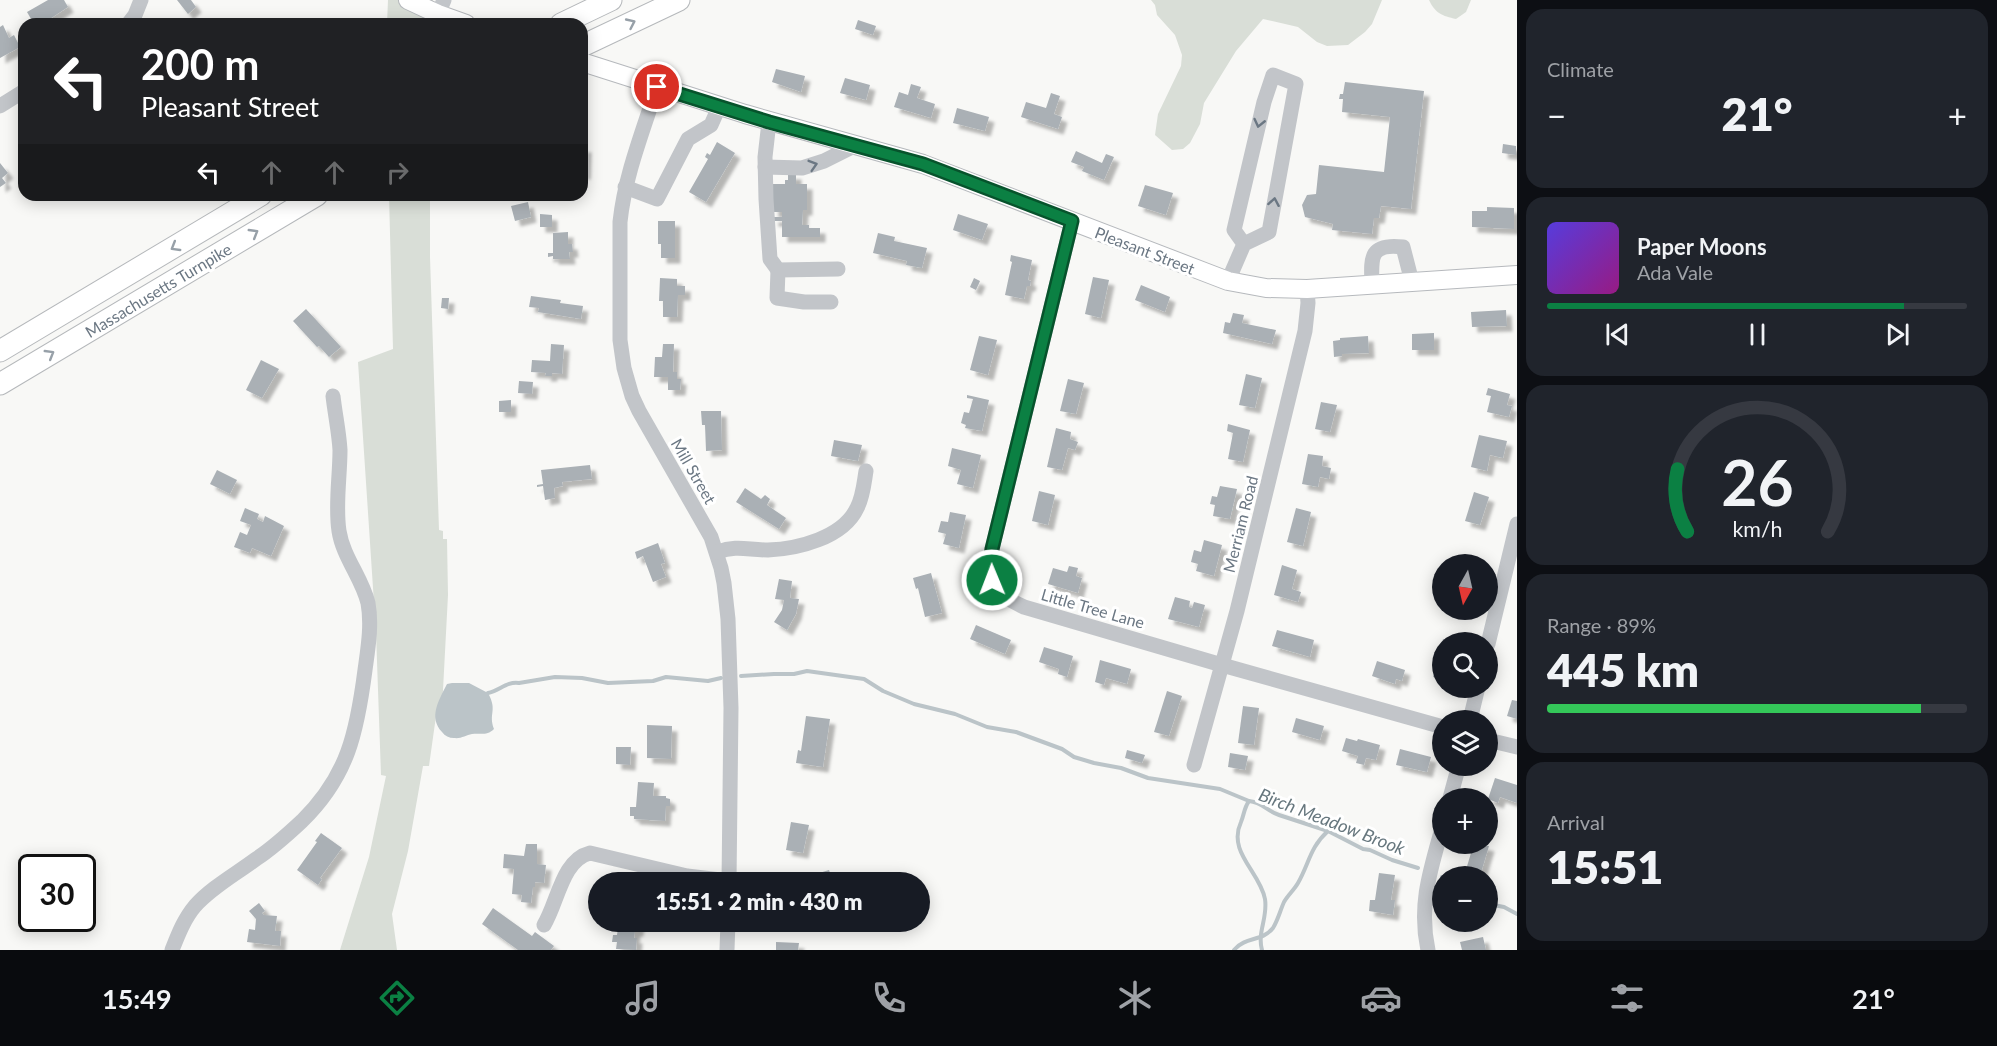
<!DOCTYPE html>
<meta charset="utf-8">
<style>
:root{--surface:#171b24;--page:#20242c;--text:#f1f3f6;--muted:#9ea1a6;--line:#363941;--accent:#0b8043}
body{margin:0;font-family:Lato,sans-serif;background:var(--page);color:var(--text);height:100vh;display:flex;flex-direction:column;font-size:22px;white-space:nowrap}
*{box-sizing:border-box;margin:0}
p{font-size:20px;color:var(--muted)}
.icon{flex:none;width:33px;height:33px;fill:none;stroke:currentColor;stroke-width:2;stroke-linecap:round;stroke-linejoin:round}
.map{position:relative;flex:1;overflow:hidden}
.details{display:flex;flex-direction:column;gap:9px;padding:9px;background:#0d0f14;width:480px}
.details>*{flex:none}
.top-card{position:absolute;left:18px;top:18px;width:570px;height:183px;border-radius:18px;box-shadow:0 3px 15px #0003;background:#202124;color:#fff;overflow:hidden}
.needle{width:39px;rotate:188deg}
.controls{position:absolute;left:1432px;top:554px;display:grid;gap:12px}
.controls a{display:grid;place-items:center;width:66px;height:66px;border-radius:50%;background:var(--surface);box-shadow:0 3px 15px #0003;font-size:30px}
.speed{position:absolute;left:18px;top:854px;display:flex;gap:12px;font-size:30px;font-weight:700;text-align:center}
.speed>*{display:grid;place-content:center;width:78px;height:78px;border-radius:50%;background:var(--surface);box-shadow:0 3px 15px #0003;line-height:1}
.speed .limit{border:3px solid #111;border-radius:9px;background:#fff;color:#111}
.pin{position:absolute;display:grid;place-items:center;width:51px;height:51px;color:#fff;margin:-26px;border:3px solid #fff;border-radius:50%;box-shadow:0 2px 6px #0007}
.me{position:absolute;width:66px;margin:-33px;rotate:359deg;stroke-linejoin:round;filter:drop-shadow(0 0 4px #0008)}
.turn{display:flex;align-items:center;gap:21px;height:126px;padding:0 24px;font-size:27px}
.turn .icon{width:78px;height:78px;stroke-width:2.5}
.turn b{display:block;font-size:42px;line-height:51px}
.lanes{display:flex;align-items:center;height:57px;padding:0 24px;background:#0003;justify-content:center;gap:30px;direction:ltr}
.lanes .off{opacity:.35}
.big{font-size:45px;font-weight:800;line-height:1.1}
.details .card{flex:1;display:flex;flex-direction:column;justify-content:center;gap:9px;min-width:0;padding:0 21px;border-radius:18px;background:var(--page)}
.details .dial{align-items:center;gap:0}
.dial svg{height:156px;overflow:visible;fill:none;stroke:var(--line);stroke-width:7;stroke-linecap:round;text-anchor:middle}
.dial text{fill:var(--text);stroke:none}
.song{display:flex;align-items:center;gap:18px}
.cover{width:72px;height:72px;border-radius:9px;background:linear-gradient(135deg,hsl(250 70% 55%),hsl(310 70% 35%))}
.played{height:6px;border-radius:3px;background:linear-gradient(90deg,var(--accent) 85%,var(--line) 85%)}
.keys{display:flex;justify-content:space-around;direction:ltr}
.heat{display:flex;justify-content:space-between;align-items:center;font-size:33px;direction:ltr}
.charge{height:9px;border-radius:4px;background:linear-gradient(90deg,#34c759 89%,var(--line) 0)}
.trip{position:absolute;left:588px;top:872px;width:342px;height:60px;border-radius:30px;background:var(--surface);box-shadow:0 3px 15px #0003;font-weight:800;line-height:60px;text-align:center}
.dock{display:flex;height:96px;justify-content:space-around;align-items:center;background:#090b0e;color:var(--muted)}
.dock .icon{width:42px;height:42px}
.dock .on{color:var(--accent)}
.dock b{font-size:27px;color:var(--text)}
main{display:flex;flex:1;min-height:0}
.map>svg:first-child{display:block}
.green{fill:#d9ded7}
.water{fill:#bbc4c8}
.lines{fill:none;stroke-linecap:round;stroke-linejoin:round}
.stream{stroke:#bbc4c8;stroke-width:4}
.building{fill:#aab0b5;filter:url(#shadow)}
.major-casing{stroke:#b6b9bd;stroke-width:20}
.highway-casing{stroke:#b5b8bb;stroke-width:23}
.minor{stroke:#c2c5c9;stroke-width:15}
.major{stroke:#fff;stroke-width:18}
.highway{stroke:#fff;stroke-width:21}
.oneway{stroke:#97a0a8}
.oneway2{stroke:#6b7783}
.route-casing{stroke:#07532c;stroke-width:15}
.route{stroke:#0b8043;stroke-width:10}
.labels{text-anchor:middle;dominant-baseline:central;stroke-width:6;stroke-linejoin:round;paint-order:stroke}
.street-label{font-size:16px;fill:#6b7783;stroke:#fff}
.water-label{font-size:18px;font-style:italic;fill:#67777e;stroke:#fff}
</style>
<main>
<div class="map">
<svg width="1517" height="950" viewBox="0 0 1517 950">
<defs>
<filter id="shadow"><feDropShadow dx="5.5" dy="5.5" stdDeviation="1.5" flood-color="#0004"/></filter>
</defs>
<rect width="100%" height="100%" fill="#f8f8f6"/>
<!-- green -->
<g class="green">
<polygon points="388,0 433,0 432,24 387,24"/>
<polygon points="1151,0 1382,0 1372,24 1365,32 1348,45 1327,46 1317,42 1298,27 1263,19 1236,51 1204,103 1200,124 1190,143 1183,149 1172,150 1155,135 1158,114 1181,66 1182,55 1175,35 1157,15 1155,5"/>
<path d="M1429 0H1471L1466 12 1456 19C1442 16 1435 13 1429 0Z"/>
<polygon points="389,195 430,195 430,257 439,530 443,531 443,539 447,539 448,595 442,709 437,709 429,766 423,766 408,851 392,914 397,950 340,950 369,857 386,776 381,775 376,633 358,362 393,349"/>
</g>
<!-- water -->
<path class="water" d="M452 683H469L488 693C498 711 488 713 494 729 487 736 481 733 472 734 466 735 461 739 454 738 449 738 445 736 442 732 428 717 439 700 447 684Z"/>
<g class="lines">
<!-- stream -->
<g class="stream">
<polyline points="741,676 774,674 794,674 807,671 864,679 883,691 914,704 955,714 987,727 1016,732 1062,749 1074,757 1094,763 1121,768 1148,778 1220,789 1249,801"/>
<path d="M488 693C499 691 507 681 519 683L555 677 582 678 608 683 653 681 666 677 708 681 721 678"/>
<polyline points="1442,877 1443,877"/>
<polyline points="1488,904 1504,907 1517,914"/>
<path d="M1234 950C1246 936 1262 942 1273 928 1278 920 1280 911 1284 902 1288 895 1294 890 1298 883 1309 864 1310 847 1328 831"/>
<path d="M1262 950C1257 932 1268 918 1265 899 1260 872 1227 852 1241 822 1244 815 1244 808 1249 801 1262 802 1267 811 1279 815L1328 831 1363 849 1370 850 1392 860 1418 868"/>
</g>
</g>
<!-- building -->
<g class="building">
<polygon points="48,0 64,0 68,7 42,24 34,24 27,12"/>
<polygon points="177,0 191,0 196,7 188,14"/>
<polygon points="858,20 876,26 873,35 855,29"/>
<polygon points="3,25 9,38 14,35 20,47 0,58 0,27"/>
<polygon points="776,69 805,76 801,92 772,82"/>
<polygon points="845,78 870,85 866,100 840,93"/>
<polygon points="1345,82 1424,91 1411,209 1381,206 1379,218 1374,218 1372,234 1332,230 1333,224 1305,217 1302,205 1307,195 1316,194 1319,165 1384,172 1390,117 1342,112 1343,99 1339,99 1340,94 1343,94"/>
<polygon points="911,84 921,87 917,98 935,104 931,118 894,107 899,92 908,95"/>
<polygon points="1051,93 1060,96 1054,114 1062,117 1058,129 1021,117 1026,102 1046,108"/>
<polygon points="957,108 989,117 985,131 953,123"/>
<polygon points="717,142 735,153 706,202 689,192 708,159 705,157 707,153 710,155"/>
<polygon points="1503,144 1516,146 1516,155 1502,153"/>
<polygon points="582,147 586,147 585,174 582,174"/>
<polygon points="1076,151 1102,163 1106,154 1114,157 1104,180 1082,171 1084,167 1071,162"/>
<polygon points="0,163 8,173 2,178 6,183 0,187"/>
<polygon points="788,174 796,174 796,184 807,184 807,210 803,210 802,225 809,225 809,228 820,228 820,237 782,237 782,221 773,221 773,217 782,217 782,212 773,212 773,184 785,184 785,180 788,180"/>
<polygon points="1145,185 1173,193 1166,215 1138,206"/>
<polygon points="528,202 531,217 515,221 511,206"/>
<polygon points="1487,207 1514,208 1514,229 1472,227 1472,211 1487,211"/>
<polygon points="540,214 552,215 552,227 540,227"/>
<polygon points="958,214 988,224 982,240 953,230"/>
<polygon points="658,221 675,221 675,258 661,258 661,244 658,244"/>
<polygon points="568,232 568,244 572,244 573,252 569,252 570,259 553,259 553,256 548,257 548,253 553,253 553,233"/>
<polygon points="878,233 895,237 894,241 927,248 922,268 906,265 907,261 873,253"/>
<polygon points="1011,255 1032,260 1028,280 1031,281 1030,286 1027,286 1024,299 1005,295 1012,262 1010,261"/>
<polygon points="1093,277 1109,280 1101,318 1085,314"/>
<polygon points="660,278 677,279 677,286 685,286 685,295 678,295 677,317 663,317 663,301 659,301"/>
<polygon points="974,278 980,281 976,290 970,287"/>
<polygon points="1141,285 1170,297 1165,312 1135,300"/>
<polygon points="531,296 561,300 560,303 583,306 581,319 538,312 539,308 529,307"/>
<polygon points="442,298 449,298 448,309 441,308"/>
<polygon points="306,309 341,347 329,357 319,346 317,347 293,321"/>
<polygon points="1506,310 1507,326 1472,327 1471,312"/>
<polygon points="1233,313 1244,315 1242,323 1276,330 1272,344 1223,333 1225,322 1230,323"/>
<polygon points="1434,333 1434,350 1412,350 1412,334"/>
<polygon points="979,336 997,340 988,375 970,370"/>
<polygon points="1368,336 1369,353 1342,354 1342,356 1334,357 1333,341 1340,340 1340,338"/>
<polygon points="551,344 564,345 562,374 552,373 552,376 545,376 546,373 531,372 532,360 550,361"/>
<polygon points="663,344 674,344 673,372 677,372 677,379 681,379 680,390 668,390 668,377 654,377 655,357 662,357"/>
<polygon points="261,360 279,369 262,398 246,390"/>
<polygon points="1246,374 1262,378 1255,408 1239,405"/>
<polygon points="1068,379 1084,383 1076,414 1060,411"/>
<polygon points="519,381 533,382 532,394 518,393"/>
<polygon points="1488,388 1510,394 1507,405 1512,406 1509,417 1487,412 1491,396 1486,395"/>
<polygon points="967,395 989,400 982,431 965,428 966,425 961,423 964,412 969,413 973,399 967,398"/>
<polygon points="511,400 511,412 499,412 499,401"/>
<polygon points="1321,402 1337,405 1330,432 1315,429"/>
<polygon points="701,411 721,411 722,450 706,451 705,425 702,425"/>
<polygon points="1228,424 1250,430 1243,462 1228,459 1233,433 1227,431"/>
<polygon points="1056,428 1071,432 1070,439 1078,442 1075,450 1068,448 1062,470 1047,467"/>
<polygon points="1479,435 1507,441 1503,458 1490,455 1487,471 1471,467"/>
<polygon points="834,440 862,445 858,461 831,456"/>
<polygon points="952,448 981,455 973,488 957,484 961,470 948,466"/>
<polygon points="1308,454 1323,456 1322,466 1331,468 1329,479 1320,477 1318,487 1302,484"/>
<polygon points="590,465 592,479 562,482 563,486 554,488 555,498 545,500 543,486 537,487 537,485 543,484 541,470"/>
<polygon points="217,470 237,480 230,494 210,484"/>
<polygon points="1220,486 1237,489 1230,519 1213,516 1215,505 1210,504 1212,496 1217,497"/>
<polygon points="745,488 761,499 765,495 770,499 767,505 786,518 779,529 736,502"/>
<polygon points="1039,491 1055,495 1048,525 1032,521"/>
<polygon points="1474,492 1489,497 1480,525 1465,521"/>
<polygon points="245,508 259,514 257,519 263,522 265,516 284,526 271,556 252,548 250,553 234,547 240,532 247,535 251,525 240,521"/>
<polygon points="1296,508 1311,512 1303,546 1287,542"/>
<polygon points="950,512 966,515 959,548 943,544 946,534 938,532 941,521 948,522"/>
<polygon points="1204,540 1222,545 1214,576 1196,571 1198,564 1191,562 1194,550 1201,552"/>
<polygon points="658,543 665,563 661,564 666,577 653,582 643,556 637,559 635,552"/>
<polygon points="1462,555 1478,557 1476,564 1460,564"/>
<polygon points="1282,565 1297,570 1292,589 1301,592 1298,602 1274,595"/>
<polygon points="1069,566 1078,568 1076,576 1082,578 1078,593 1048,584 1053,568 1067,572"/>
<polygon points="931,573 942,613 925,617 918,588 916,589 913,578"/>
<polygon points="779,579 792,581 790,598 799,599 796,614 787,630 774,622 782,610 784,600 775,599"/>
<polygon points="1175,597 1190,601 1189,607 1192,608 1194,602 1205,605 1199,627 1168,619"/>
<polygon points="976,625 1011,640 1005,654 970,639"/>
<polygon points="1277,630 1314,640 1310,657 1272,646"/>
<polygon points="1443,639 1453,641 1443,642 1443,679 1433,677"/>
<polygon points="1044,647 1073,656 1067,677 1058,674 1059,669 1039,662"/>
<polygon points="1100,660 1131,669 1127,684 1106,678 1104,685 1095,682"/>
<polygon points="1377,661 1405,670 1402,681 1396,679 1395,684 1372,676"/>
<polygon points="1167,691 1182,696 1169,736 1154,732"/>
<polygon points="1512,700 1517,701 1517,719 1507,716"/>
<polygon points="1243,706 1259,708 1254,745 1238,743"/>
<polygon points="806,716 830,719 823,767 796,763 798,750 801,751"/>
<polygon points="1296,718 1324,726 1320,740 1292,732"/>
<polygon points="647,725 672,726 671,759 647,758"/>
<polygon points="1346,738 1357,741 1358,739 1380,745 1376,760 1366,758 1364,765 1356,763 1358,756 1342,751"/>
<polygon points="616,747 631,747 630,765 616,764"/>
<polygon points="1400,749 1431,757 1427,772 1396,765"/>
<polygon points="1127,750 1145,755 1142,763 1125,758"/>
<polygon points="1230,753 1248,756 1245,770 1228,767"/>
<polygon points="1495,778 1517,785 1517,803 1500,797 1498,803 1488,799"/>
<polygon points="638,782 654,783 653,796 666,796 666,798 670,799 670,806 666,806 665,821 634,819 634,816 630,816 630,807 636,807"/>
<polygon points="791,822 809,825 803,853 786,850"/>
<polygon points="321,833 342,848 320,878 322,879 318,885 297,870 317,842 315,841"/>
<polygon points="1474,843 1489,846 1480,876 1465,873"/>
<polygon points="526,844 537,844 537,864 546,865 544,883 535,882 535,887 533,887 531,903 521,902 522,895 512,894 514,869 503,868 504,854 524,856"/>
<polygon points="829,870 833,881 819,882 816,874"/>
<polygon points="1379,873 1395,875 1391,900 1395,900 1393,915 1369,911 1370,900 1375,900"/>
<polygon points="259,903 265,911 262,913 264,915 277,916 275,931 281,931 280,946 247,942 249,929 255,930 256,919 249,911"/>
<polygon points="493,908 532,936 535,932 554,946 551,950 518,950 482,924"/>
<polygon points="619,921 639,921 638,931 635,931 634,938 637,938 636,950 616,949 617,942 612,942 613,935 617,935"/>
<polygon points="1483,937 1486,950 1462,950 1460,942"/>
<polygon points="776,942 799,943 798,950 776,950"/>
</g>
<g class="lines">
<defs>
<g id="major">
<polyline points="408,0 438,14 466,24"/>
<polyline points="582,62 745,114 923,164 1228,281 1266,288 1307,289 1517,275"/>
</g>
<g id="highway">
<polyline points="561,24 611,0"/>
<polyline points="582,46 679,0"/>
<polyline points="0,351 261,195"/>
<polyline points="0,384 317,195"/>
</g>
</defs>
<!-- major casing -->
<use href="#major" class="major-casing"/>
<!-- highway casing -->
<use href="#highway" class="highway-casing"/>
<!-- minor -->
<g class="minor">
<polyline points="438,14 444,0"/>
<polyline points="128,24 135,15 141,0"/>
<path d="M657 87C643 131 625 175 620 222V340L624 368 632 396 639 411 711 537 721 568 724 583 728 619 731 708 729 882"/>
<polyline points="0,106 24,91"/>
<polyline points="769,122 765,157 766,199 770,259 778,270 838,269"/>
<polyline points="765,167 802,168 824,161 856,145"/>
<polyline points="625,187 657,199 688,139 711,125 719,107"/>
<path d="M1072 221 992 549C986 579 996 595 1024 607L1222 665 1443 727"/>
<polyline points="778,270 777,298 804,302 831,302"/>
<polyline points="1228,281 1244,244 1269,232 1296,84 1273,75 1264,102 1234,230 1244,244"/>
<path d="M1372 285C1371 258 1369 243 1403 247L1412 282"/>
<path d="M717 552C738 545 747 550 768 550 797 549 843 538 857 508 863 497 864 483 866 471"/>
<polyline points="1488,644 1517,524"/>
<polyline points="1470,720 1478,687"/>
<polyline points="1488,740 1517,747"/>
<polyline points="1194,765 1237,611 1305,331 1308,303 1307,289"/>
<polyline points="1450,798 1459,765"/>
<path d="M544 925C558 902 562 860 590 853L687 876 729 881"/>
<path d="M172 950C178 935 184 919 195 906 212 887 236 874 256 859 273 848 287 835 302 821 348 776 357 732 365 670 368 648 372 625 368 603 362 578 343 557 339 531 335 505 340 477 340 450 339 432 335 414 333 396"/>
<polyline points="727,950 728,921"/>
<path d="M1428 950C1418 904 1431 868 1443 825"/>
</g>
<!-- major -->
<use href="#major" class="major"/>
<!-- highway -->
<use href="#highway" class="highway"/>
</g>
<!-- one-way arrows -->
<defs><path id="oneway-chevron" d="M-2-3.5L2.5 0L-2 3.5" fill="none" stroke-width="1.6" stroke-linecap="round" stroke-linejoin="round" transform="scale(1.5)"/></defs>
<g class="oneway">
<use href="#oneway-chevron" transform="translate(631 23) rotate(-25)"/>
<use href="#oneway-chevron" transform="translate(254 233) rotate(-31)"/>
<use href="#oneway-chevron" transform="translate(175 247) rotate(149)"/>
<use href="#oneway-chevron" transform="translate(50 354) rotate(-31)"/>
</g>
<g class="oneway2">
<use href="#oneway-chevron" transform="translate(1259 123) rotate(103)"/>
<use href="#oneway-chevron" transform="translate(813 165) rotate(-17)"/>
<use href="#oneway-chevron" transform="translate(1274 202) rotate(-80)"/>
</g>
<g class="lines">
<defs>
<polyline id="route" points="657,87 769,122 923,164 1072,221 992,549 990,570 992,580"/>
</defs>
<!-- route casing -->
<use href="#route" class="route-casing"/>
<!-- route -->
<use href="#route" class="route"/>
</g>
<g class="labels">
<!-- street labels -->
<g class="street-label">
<text transform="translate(1145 250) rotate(21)">Pleasant Street</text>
<text transform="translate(158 290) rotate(-31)">Massachusetts Turnpike</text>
<text transform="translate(694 471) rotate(60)">Mill Street</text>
<text transform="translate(1240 524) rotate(-76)">Merriam Road</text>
<text transform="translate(1093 608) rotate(16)">Little Tree Lane</text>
</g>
<!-- water labels -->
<g class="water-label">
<text transform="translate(1332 821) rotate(21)">Birch Meadow Brook</text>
</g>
</g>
</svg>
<div class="controls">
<a><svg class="needle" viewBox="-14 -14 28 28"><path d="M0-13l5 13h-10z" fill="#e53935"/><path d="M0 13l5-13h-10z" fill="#9ea1a6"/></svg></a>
<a><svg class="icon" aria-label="search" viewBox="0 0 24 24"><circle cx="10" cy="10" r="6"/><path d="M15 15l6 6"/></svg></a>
<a><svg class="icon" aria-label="layers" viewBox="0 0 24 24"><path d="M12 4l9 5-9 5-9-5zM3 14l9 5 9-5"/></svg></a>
<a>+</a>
<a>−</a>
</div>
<div class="speed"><div class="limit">30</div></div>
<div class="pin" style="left:657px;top:87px;background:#d93025"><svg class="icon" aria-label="arrive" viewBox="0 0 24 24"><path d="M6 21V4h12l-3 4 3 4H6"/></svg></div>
<svg class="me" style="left:992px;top:580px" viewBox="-20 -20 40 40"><circle r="17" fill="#0b8043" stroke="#fff" stroke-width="3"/><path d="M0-11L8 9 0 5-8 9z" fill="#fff"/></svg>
<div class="trip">15:51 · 2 min · 430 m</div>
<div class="top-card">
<div class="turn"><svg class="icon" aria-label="left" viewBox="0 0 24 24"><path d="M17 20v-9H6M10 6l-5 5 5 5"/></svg><div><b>200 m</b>Pleasant Street</div></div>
<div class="lanes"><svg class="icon" aria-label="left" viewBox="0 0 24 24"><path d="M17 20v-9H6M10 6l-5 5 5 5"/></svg><svg class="icon off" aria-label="ahead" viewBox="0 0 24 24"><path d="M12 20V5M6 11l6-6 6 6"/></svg><svg class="icon off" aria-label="ahead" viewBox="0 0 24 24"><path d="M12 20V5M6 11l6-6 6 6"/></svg><svg class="icon off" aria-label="right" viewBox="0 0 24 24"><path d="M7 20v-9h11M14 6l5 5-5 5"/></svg></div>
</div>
</div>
<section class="details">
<div class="card"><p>Climate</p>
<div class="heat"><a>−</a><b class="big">21°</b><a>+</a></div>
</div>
<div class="card">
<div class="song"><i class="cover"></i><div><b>Paper Moons</b><p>Ada Vale</p></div></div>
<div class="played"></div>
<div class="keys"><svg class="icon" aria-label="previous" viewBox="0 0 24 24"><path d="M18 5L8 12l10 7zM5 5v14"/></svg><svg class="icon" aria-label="pause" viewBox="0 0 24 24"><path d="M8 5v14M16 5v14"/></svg><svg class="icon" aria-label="next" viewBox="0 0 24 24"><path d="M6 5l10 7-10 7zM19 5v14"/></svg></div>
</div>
<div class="card dial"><svg viewBox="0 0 100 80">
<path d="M14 69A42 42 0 1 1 86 69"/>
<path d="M14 69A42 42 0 0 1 9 37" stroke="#0b8043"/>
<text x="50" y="56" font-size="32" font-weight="700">26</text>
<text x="50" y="72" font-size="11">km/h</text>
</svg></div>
<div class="card"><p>Range · 89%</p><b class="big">445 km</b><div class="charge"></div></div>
<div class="card"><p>Arrival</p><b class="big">15:51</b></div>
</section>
</main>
<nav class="dock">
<b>15:49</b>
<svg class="icon on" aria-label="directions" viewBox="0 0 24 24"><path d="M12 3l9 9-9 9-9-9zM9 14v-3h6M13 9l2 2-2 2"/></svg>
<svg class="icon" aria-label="music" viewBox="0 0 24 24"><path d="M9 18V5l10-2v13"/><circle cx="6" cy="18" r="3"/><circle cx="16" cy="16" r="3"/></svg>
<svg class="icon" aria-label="phone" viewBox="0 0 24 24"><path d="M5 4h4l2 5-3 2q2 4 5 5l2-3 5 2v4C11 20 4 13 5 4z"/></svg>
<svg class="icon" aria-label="climate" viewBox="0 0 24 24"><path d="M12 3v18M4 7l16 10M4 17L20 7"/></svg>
<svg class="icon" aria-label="car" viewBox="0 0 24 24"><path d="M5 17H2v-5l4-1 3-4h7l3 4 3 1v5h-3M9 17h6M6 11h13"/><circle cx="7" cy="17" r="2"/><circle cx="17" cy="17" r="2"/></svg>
<svg class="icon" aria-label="filters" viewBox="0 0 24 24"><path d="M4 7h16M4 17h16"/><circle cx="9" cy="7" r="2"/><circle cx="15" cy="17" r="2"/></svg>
<b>21°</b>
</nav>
